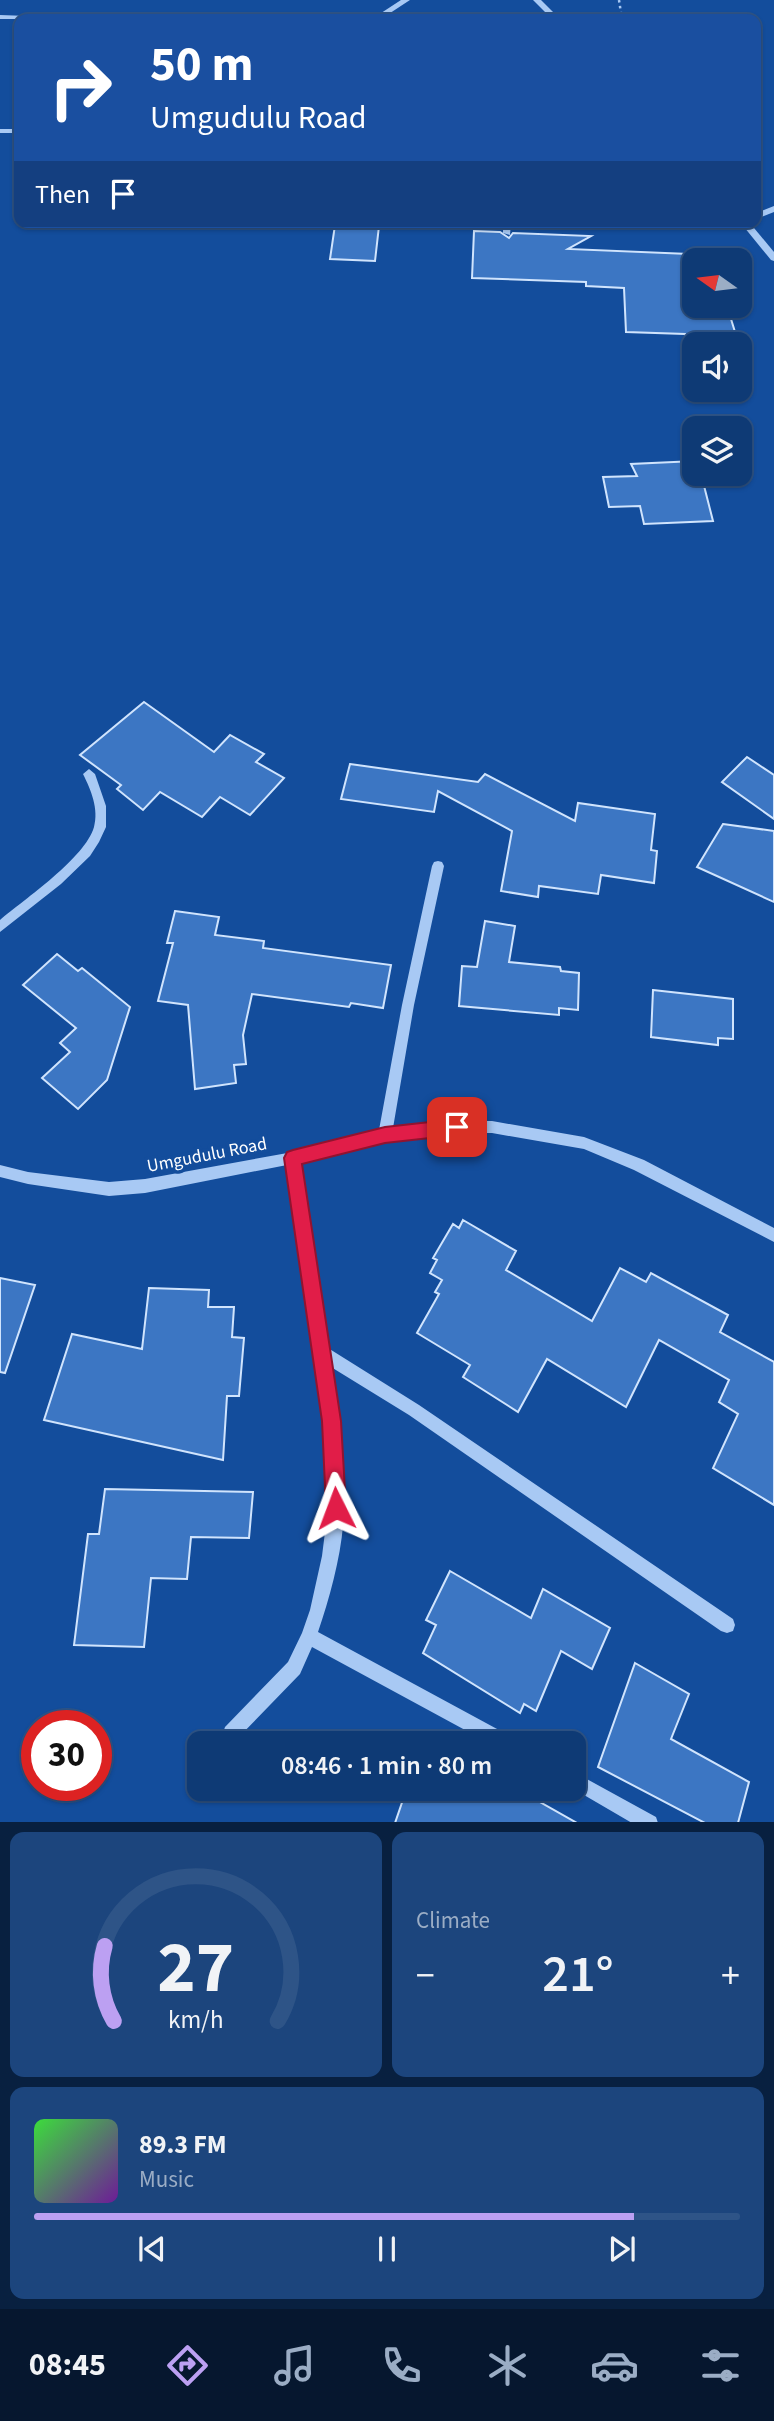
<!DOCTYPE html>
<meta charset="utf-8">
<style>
:root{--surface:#0e3a75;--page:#1c457d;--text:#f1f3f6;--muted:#9badc5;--line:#2e5487;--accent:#bca0f2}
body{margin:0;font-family:"Source Sans 3",sans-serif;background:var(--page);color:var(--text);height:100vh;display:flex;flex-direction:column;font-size:26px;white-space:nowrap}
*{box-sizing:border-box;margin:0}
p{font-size:23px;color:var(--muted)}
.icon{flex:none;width:38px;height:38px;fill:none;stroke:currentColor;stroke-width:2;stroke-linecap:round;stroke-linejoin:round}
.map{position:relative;height:1822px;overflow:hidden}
.side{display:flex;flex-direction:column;gap:10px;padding:10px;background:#082040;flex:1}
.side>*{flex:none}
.guide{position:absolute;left:14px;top:14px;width:747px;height:214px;border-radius:14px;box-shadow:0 2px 5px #0004,0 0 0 2px var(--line);background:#1a4fa0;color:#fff;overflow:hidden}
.needle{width:46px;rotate:284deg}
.controls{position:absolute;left:682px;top:248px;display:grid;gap:14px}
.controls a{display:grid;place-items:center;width:70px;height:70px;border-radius:14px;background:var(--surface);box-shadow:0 2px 5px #0004,0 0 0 2px var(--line);font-size:35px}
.speed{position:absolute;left:21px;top:1710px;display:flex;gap:14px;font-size:35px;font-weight:700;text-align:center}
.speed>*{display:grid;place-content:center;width:91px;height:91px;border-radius:50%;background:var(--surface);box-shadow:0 2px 5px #0004,0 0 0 2px var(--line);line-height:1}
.speed .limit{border:10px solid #d22;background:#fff;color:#111}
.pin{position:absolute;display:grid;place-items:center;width:60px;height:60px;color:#fff;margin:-30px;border-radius:14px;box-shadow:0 4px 10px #0006}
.me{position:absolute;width:77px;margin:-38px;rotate:357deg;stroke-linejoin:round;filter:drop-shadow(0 0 5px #0008)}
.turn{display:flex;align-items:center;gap:24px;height:147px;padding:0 21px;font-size:32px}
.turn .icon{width:91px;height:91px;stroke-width:2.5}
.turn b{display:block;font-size:49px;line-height:60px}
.then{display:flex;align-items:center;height:66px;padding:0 21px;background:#0003;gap:14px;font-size:26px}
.big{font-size:52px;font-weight:600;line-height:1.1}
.side .card{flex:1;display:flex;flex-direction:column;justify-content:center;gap:10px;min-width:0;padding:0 24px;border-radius:14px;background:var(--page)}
.side .dial{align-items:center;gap:0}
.dial svg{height:182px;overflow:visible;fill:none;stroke:var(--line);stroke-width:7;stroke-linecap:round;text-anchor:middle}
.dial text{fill:var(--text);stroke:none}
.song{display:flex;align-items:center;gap:21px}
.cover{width:84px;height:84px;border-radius:10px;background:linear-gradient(135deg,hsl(120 70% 55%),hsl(280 70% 35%))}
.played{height:7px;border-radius:4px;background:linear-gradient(90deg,var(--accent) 85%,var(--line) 85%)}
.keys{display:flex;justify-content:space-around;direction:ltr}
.heat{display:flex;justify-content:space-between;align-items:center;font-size:38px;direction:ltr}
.side .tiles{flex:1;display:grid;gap:10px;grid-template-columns:1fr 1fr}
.card:last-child{grid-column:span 2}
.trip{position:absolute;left:187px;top:1731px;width:399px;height:70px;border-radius:14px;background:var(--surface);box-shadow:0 2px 5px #0004,0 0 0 2px var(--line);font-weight:600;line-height:70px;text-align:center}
.tabs{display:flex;height:112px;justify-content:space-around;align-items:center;background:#06172f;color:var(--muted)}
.tabs .icon{width:49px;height:49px}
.tabs .active{color:var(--accent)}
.tabs b{font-size:32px;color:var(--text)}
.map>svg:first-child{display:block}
.building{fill:#3c76c3;stroke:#d0e4fd;stroke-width:2}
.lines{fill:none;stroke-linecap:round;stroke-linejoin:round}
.path{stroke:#a8c9f4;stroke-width:2.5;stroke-dasharray:2.5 3.5;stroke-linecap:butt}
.minor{fill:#a8c9f4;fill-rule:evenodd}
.route{fill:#e11d48;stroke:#92132f;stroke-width:2}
.labels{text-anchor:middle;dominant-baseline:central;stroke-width:7;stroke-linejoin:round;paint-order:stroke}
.street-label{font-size:18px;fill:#fff;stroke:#134d9c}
</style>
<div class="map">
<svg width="774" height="1823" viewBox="0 0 774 1823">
<rect width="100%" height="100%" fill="#134d9c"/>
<!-- building -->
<g class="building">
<polygon points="335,225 379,226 375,261 330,259"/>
<polygon points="474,231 500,232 509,238 513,233 591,236 568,249 737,256 738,261 695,261 695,306 727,306 739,345 695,345 695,358 691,358 685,334 626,332 624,288 586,286 586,282 472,278"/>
<polygon points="695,461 695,474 701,474 713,521 644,524 640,506 609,507 603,477 637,476 631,464"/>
<polygon points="144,702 214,752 230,735 264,754 256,762 284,778 250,815 220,797 202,817 160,792 143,810 117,789 121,785 80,755"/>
<polygon points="747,757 774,775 774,819 722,782"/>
<polygon points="350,764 478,782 485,774 575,821 578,803 655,814 651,850 657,851 654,883 601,875 598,894 539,886 538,897 501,891 512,831 438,791 434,812 341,799"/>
<polygon points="723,824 774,831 774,902 697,867"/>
<polygon points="175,911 219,917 215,935 264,941 263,948 391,965 383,1008 351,1003 349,1007 252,994 243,1035 246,1064 234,1065 236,1083 195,1089 188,1005 158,1001 173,943 167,943"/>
<polygon points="485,921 515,926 509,962 560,967 561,971 579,973 578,1010 559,1008 559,1015 459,1006 462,966 477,967"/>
<polygon points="57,954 78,971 82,968 130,1007 107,1080 78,1109 42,1078 70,1052 60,1043 76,1028 23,985"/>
<polygon points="653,990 733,999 733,1039 718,1038 718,1045 651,1037"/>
<polygon points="463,1220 516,1251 506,1270 592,1321 620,1268 646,1282 651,1273 728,1315 720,1332 774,1362 774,1505 713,1468 738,1414 719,1402 729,1380 659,1340 626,1407 547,1359 518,1412 463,1377 470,1365 417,1333 439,1294 435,1292 442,1280 430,1273 437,1260 433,1258 453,1224 459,1228"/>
<polygon points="0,1278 35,1285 5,1373 0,1372"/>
<polygon points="149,1288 209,1290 208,1307 234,1307 232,1337 244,1338 239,1396 227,1396 223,1460 44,1420 72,1334 142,1349"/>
<polygon points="105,1489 253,1492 249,1538 191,1537 187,1579 151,1578 144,1647 74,1645 88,1534 99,1534"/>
<polygon points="450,1571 531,1618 543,1589 610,1628 592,1669 561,1651 536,1711 524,1704 520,1713 423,1653 436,1625 426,1620"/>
<polygon points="635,1663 689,1694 671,1739 749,1782 738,1823 705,1823 598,1767"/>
<polygon points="407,1788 515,1788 577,1823 395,1823"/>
</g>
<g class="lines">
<!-- path -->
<polyline class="path" points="619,0 621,13 626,19"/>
<!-- minor -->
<g class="minor">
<polygon points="401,0 410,0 381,19 372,19"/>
<polygon points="533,0 541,0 560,19 552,19"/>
<polygon points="0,15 56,17 60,19 0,19"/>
<rect x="0" y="129" width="19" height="4"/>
<polygon points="774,206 774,212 756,219 756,213"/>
<polygon points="503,222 511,222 510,235 503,233"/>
<polygon points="740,222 749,222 774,252 774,261 771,260"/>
<path d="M89 769 95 774 106 806V827L99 842 90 856 61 884 0 932V920C25 899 85 858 94 827 99 809 91 790 83 774Z"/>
<path d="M438 861 442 862 444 866 414 1005 393 1128 457 1121H492L584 1137 644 1160 774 1228V1242L634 1170 584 1149 492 1133H457L385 1141 300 1163 328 1348 419 1405 733 1619 735 1625 733 1631 727 1633 721 1631 409 1415 331 1367C337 1413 344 1460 344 1506 344 1546 331 1594 318 1632L512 1737 514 1743H489L312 1647 300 1674 237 1739 231 1741 225 1739 223 1733 225 1727 288 1662 302 1633 310 1610 322 1556 328 1508 324 1421 287 1165 145 1193 109 1196 28 1184 0 1177V1165L28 1172 109 1182 145 1179 293 1152 379 1130 402 1005 432 866 434 862Z"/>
<polygon points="574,1772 656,1817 658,1823 632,1823 572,1788 574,1788"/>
</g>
</g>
<!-- route -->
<polygon class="route" points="457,1119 463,1121 465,1127 463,1132 457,1135 385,1143 302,1164 341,1421 346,1508 343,1515 336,1518 329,1515 326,1508 322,1421 284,1158 287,1152 293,1150 385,1127"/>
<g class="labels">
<!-- street labels -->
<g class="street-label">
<text transform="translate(207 1155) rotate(-11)">Umgudulu Road</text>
</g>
</g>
</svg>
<div class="controls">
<a><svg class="needle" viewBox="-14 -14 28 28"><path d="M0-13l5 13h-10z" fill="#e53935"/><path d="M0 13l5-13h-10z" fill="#9badc5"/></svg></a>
<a><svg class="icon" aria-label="sound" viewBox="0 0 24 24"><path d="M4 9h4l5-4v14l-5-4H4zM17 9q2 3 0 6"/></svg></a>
<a><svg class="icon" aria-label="layers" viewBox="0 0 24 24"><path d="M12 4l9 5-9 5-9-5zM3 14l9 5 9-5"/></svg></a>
</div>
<div class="speed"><div class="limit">30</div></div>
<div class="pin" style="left:457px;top:1127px;background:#d93025"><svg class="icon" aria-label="arrive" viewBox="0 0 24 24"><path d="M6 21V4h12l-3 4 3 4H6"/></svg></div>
<svg class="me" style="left:336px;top:1508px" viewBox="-20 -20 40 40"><path d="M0-17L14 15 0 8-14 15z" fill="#e11d48" stroke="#fff" stroke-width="4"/></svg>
<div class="trip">08:46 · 1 min · 80 m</div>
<div class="guide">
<div class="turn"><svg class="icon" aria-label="right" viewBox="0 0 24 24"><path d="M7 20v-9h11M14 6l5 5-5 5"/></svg><div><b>50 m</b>Umgudulu Road</div></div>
<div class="then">Then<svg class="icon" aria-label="arrive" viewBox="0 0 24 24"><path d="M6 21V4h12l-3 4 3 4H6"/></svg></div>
</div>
</div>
<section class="side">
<div class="tiles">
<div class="card dial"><svg viewBox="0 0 100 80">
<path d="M14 69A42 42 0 1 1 86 69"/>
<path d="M14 69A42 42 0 0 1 10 36" stroke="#bca0f2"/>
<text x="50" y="56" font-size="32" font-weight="700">27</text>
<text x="50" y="72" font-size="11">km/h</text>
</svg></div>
<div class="card"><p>Climate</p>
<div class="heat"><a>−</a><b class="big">21°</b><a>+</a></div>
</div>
<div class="card">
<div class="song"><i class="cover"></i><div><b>89.3 FM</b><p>Music</p></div></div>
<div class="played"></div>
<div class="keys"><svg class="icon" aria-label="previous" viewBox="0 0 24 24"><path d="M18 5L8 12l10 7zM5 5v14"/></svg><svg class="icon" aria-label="pause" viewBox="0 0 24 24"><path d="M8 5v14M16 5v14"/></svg><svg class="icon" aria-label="next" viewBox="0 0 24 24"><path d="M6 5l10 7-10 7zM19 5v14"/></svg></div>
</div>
</div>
</section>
<nav class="tabs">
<b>08:45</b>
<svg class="icon active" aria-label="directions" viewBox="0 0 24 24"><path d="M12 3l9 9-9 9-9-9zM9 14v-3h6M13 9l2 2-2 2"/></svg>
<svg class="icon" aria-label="music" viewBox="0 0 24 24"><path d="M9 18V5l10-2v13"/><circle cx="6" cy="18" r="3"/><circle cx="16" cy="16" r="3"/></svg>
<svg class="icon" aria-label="phone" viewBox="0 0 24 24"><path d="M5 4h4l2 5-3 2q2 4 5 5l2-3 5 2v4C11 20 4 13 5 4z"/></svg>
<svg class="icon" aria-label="climate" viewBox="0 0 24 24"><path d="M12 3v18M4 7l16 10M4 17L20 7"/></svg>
<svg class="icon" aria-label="car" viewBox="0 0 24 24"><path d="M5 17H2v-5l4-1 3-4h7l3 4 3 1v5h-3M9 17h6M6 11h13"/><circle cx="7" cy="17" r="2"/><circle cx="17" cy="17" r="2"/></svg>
<svg class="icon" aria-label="filters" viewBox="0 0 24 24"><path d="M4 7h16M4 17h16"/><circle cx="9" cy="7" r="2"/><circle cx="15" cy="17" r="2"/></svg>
</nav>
